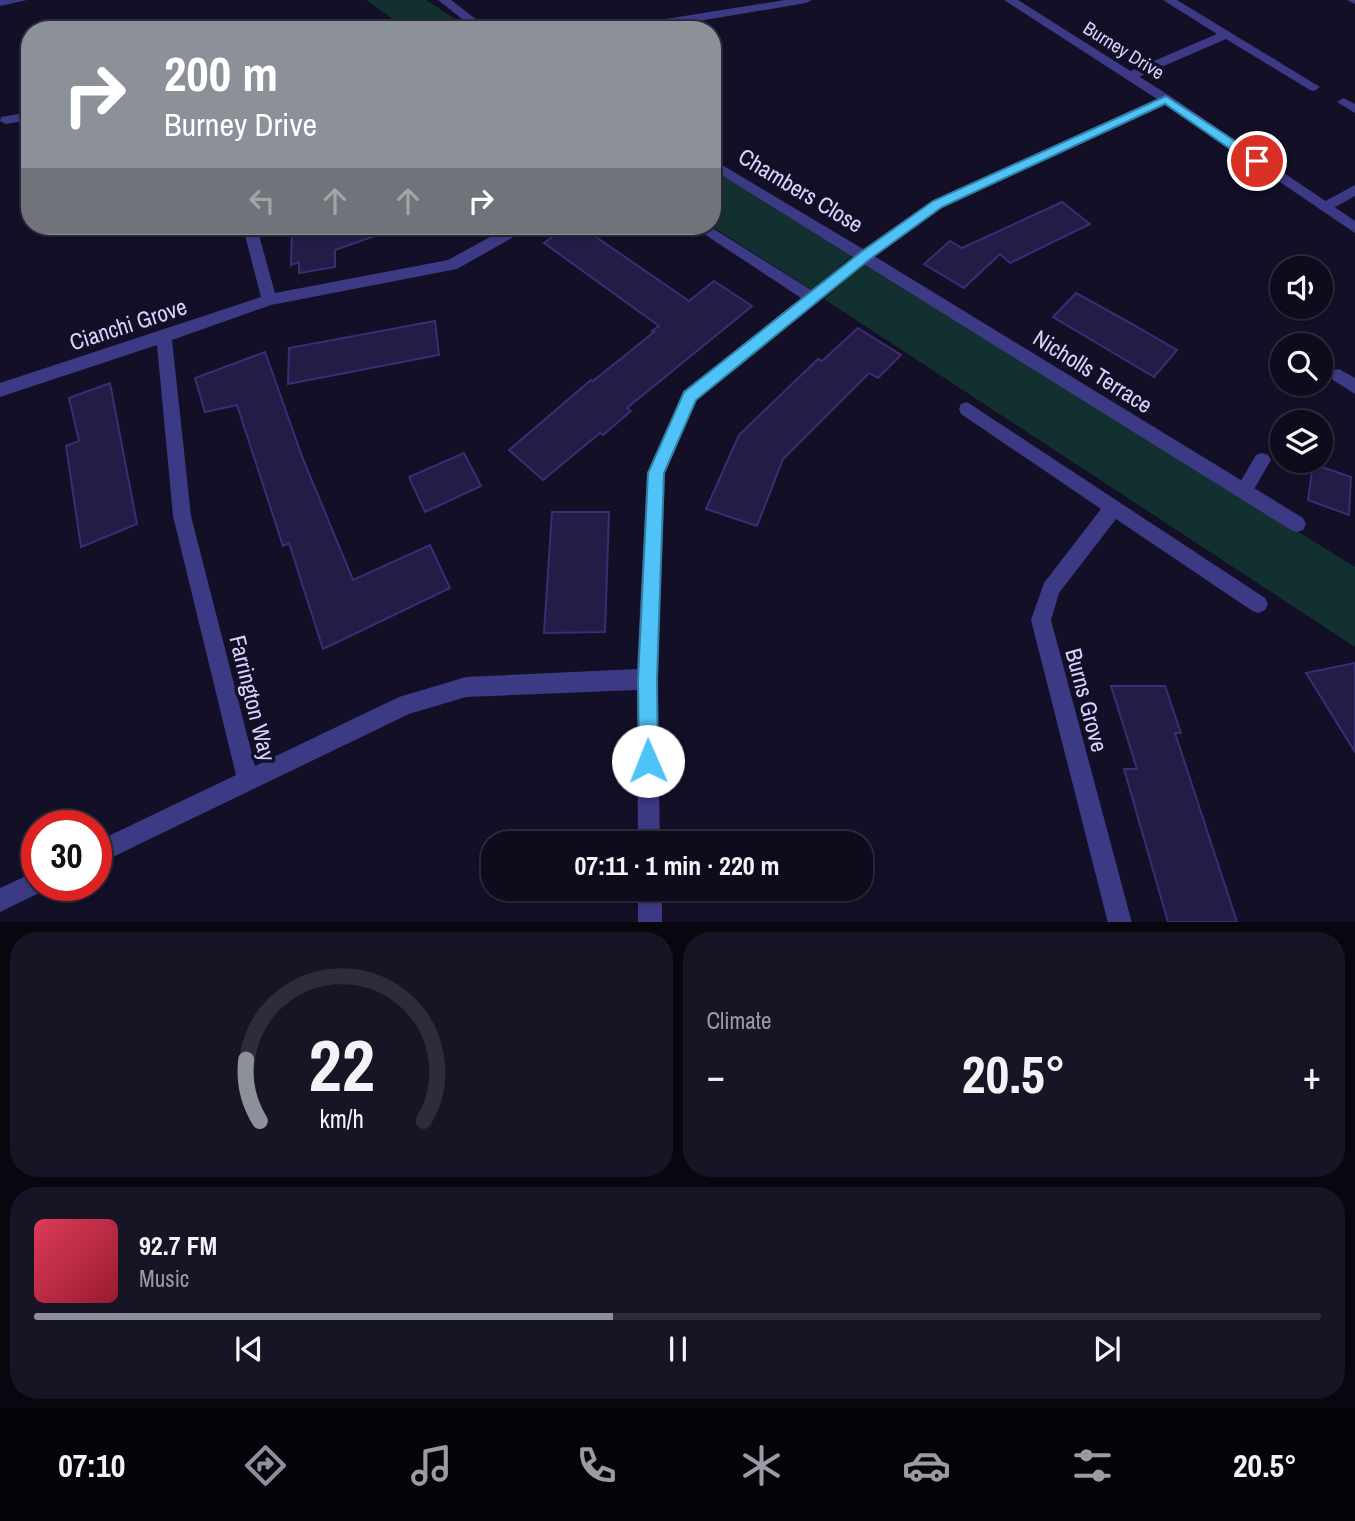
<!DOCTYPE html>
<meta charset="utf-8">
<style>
:root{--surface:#0e0b1c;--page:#171425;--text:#f1f3f6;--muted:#9b9ba3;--line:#2e2b3b;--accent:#8c9099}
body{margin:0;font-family:"Archivo Narrow",sans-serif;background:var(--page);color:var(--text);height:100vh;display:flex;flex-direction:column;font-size:26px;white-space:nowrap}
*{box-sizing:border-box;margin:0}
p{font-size:23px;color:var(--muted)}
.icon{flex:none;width:38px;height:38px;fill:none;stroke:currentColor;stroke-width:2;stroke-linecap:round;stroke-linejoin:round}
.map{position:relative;height:922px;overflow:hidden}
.sheet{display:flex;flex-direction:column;gap:10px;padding:10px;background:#08060f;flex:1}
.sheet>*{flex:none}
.top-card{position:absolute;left:21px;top:21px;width:700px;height:214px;border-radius:28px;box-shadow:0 2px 5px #0004,0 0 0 2px var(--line);background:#8c9099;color:#fff;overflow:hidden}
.fabs{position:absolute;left:1270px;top:256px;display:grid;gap:14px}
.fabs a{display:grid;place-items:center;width:63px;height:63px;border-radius:50%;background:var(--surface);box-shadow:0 2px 5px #0004,0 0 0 2px var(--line);font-size:35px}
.speed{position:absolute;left:21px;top:810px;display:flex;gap:14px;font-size:35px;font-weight:700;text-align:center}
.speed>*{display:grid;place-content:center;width:91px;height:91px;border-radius:50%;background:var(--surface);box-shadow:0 2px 5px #0004,0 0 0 2px var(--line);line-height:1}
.speed .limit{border:10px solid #d22;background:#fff;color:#111}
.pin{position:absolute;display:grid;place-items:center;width:60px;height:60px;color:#fff;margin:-30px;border:4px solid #fff;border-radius:50%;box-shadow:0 2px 7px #0007}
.me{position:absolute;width:77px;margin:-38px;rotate:359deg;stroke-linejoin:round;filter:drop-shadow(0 0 5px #0008)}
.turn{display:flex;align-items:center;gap:24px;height:147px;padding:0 28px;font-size:32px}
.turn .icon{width:91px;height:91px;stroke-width:2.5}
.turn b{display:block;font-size:49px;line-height:60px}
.lanes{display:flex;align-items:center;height:66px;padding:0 28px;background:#0003;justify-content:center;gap:35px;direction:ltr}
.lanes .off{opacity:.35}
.big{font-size:52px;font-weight:700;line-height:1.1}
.sheet .card{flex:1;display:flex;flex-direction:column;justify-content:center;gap:10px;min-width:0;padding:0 24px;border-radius:28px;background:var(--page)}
.sheet .dial{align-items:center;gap:0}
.dial svg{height:182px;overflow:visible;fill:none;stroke:var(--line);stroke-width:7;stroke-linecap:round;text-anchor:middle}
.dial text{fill:var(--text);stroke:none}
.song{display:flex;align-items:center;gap:21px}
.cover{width:84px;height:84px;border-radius:10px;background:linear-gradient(135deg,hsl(350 70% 55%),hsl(350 70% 35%))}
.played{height:7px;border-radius:4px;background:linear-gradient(90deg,var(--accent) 45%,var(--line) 45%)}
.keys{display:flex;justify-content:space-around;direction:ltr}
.heat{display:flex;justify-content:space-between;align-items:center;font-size:38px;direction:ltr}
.sheet .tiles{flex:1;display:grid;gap:10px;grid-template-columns:1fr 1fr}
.card:last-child{grid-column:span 2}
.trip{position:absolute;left:481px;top:831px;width:392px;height:70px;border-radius:28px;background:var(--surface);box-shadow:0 2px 5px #0004,0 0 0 2px var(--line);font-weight:700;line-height:70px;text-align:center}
.menu{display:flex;height:112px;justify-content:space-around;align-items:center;background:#06040b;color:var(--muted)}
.menu .icon{width:49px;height:49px}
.menu .on{color:var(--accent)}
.menu b{font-size:32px;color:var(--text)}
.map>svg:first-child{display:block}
.green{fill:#12302f}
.building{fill:#241b47;stroke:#3b2d73;stroke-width:2}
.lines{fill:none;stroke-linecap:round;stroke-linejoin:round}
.service{fill:#3d3a85;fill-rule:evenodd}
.minor{fill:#3d3a85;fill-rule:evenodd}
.route{fill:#4fc3f7;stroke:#337fa1;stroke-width:2}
.labels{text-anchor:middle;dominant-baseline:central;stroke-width:7;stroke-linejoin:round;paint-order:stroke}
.far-street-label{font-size:19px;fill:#d9d4ff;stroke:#130f26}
.street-label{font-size:23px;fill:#d9d4ff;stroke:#130f26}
</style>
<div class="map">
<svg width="1355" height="923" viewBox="0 0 1355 923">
<rect width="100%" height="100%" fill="#130f26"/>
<!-- green -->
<g class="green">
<path d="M366 0H426L457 20C412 40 403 25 366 0Z"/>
<polygon points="712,168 852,256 812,290 711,226"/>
<polygon points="867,262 1355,567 1355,647 824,299"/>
</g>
<!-- building -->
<g class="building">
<polygon points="1062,202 1090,224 1010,263 1000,254 964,288 924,264 950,241 962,248"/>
<polygon points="292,226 388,226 389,231 335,250 335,267 299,273 299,262 291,265"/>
<polygon points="568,226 580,226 689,301 714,281 752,306 627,408 631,411 603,435 600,433 543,480 509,450 591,380 593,381 654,332 652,331 659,326 544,243"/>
<polygon points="1076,293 1134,325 1177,350 1154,377 1053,317"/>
<polygon points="435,321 439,355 288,384 289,348"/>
<polygon points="858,328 901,355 878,378 869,373 783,459 757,526 706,509 739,435 818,359 822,361"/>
<polygon points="265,352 303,459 353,580 430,545 450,588 323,649 289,543 283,546 237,405 205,412 195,378"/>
<polygon points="110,383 137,524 81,547 66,446 79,441 69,398"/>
<polygon points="464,453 481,486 425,512 409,477"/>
<polygon points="1313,464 1351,477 1349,515 1308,500"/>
<polygon points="552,512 609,512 605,632 544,633"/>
<polygon points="1355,663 1355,752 1306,673"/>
<polygon points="1111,686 1165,686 1181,733 1175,733 1237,922 1168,922 1124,769 1137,769"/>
</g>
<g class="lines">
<!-- service -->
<g class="service">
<polygon points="1163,0 1177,0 1320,87 1314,91 1310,90 1226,39 1134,79 1126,79 1126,73 1217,34"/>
<polygon points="1343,98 1355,104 1355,113 1337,102"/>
<polygon points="1355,185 1355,196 1330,210 1320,210 1320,204"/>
<polygon points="1339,369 1355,378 1355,394 1333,380 1331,375 1333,370"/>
<polygon points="1262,453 1268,455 1271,460 1268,465 1250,496 1244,499 1238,496 1235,491 1256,455"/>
</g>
<!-- minor -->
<g class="minor">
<polygon points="0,0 27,0 0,6"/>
<polygon points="438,0 451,0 490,30 476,30"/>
<polygon points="785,0 812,0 806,3 645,30 616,30 622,26"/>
<polygon points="1004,0 1018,0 1170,96 1355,221 1355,233 1165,104 942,207 874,256 1303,518 1306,524 1303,530 1297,532 1291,530 864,264 696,400 665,473 657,679 660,844 638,844 637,690 466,697 409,714 96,865 96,842 236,775 173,516 157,345 0,397 0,383 261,297 246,239 246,226 260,226 260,239 275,293 448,260 510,226 528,226 526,230 457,269 271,305 172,340 191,516 255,766 399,697 466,677 637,669 647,473 684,391 801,298 692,226 709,226 811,290 853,257 712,169 712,159 863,249 932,201 1157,99"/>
<polygon points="1347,0 1355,0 1355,4"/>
<polygon points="30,112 30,120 6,124 0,121 1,117"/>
<polygon points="967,402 1265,598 1268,604 1265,610 1258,613 1251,610 1116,519 1059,593 1051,620 1132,923 1108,923 1031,620 1044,583 1101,509 961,414 959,409 961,404"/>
<polygon points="37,871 37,886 47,886 45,890 0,912 0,888"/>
<rect x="638" y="889" width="24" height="34"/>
</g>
</g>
<!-- route -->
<polygon class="route" points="1166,96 1261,158 1261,164 1252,164 1165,104 942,207 870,259 696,400 664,473 657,680 658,761 655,768 648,771 641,768 639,761 638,680 648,473 684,392 861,252 933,201"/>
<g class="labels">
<!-- far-street labels -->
<g class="far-street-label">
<text transform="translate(1124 50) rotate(32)">Burney Drive</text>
</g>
<!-- street labels -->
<g class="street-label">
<text transform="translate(801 190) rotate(31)">Chambers Close</text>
<text transform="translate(128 324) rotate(-18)">Cianchi Grove</text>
<text transform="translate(1093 371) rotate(32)">Nicholls Terrace</text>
<text transform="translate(253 698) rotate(76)">Farrington Way</text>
<text transform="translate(1087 700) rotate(75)">Burns Grove</text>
</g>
</g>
</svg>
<div class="fabs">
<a><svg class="icon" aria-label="sound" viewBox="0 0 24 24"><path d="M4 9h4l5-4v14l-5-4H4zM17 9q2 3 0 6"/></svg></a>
<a><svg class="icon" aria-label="search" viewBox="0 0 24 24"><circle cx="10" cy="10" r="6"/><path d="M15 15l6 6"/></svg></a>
<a><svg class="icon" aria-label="layers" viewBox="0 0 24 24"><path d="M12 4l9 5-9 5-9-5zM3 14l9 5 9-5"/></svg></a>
</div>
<div class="speed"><div class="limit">30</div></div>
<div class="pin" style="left:1257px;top:161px;background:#d93025"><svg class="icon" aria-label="arrive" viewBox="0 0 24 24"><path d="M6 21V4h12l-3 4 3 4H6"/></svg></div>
<svg class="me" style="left:648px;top:761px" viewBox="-20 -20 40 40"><circle r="19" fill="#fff"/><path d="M0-13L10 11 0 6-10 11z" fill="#4fc3f7"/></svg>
<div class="trip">07:11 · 1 min · 220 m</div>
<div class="top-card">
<div class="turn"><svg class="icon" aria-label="right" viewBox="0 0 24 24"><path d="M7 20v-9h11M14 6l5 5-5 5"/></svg><div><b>200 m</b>Burney Drive</div></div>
<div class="lanes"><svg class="icon off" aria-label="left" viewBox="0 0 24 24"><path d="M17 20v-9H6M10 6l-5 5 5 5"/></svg><svg class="icon off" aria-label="ahead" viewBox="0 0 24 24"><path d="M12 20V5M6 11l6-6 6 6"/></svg><svg class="icon off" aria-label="ahead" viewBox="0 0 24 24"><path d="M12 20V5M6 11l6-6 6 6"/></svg><svg class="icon" aria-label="right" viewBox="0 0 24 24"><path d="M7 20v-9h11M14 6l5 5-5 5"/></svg></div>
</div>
</div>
<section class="sheet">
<div class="tiles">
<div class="card dial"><svg viewBox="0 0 100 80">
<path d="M14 69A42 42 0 1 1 86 69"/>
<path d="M14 69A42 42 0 0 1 8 42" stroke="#8c9099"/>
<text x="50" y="56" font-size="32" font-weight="700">22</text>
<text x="50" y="72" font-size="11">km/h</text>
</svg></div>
<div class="card"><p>Climate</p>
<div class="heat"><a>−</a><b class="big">20.5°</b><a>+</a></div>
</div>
<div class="card">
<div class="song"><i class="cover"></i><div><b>92.7 FM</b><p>Music</p></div></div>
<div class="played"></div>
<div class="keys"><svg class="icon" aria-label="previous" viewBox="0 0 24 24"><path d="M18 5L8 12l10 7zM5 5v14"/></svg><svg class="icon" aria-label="pause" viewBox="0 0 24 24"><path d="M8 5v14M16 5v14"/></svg><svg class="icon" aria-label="next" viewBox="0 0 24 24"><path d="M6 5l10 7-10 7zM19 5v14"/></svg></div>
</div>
</div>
</section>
<nav class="menu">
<b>07:10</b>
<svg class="icon on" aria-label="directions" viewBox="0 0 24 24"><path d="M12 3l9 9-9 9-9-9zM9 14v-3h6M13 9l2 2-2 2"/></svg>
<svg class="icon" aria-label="music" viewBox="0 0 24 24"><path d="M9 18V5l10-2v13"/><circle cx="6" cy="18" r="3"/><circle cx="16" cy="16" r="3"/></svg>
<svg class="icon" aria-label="phone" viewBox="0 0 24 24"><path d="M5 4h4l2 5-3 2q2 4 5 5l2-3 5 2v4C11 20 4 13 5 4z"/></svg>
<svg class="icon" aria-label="climate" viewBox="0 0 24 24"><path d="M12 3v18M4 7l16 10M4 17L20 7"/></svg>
<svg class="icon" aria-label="car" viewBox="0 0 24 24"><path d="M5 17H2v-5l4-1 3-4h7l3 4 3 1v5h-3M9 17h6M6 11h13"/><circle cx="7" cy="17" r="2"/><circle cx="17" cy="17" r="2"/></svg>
<svg class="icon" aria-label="filters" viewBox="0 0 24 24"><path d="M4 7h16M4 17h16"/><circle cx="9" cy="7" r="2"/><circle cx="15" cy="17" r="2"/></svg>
<b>20.5°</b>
</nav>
